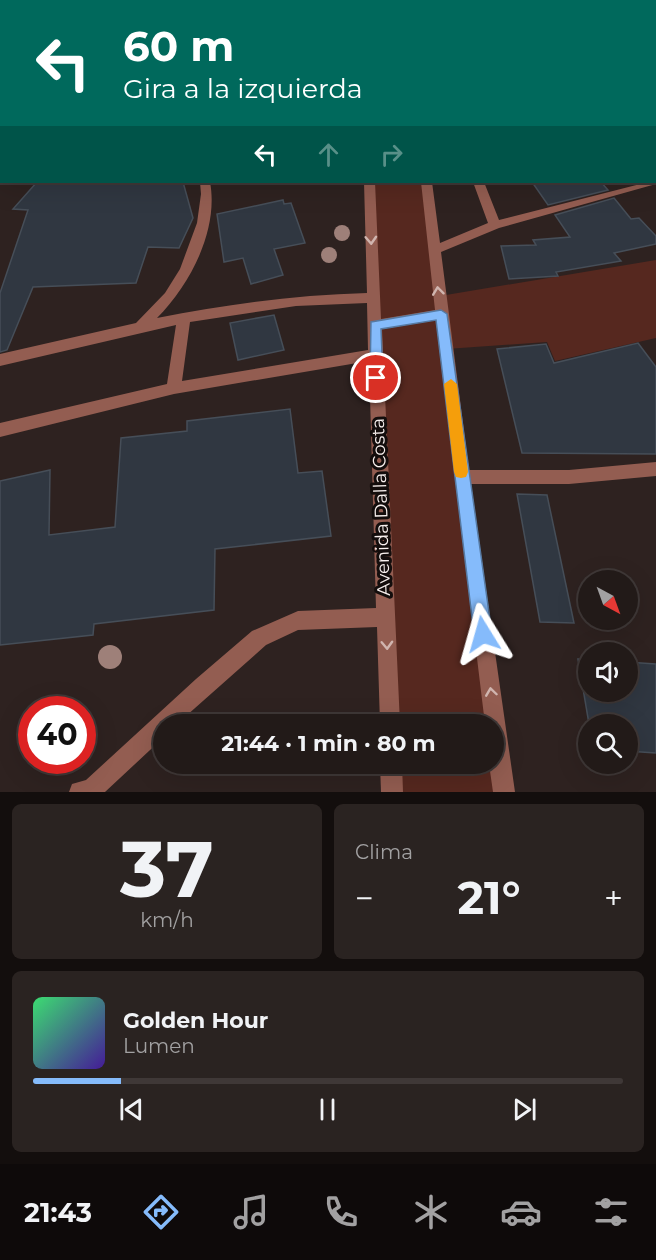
<!DOCTYPE html>
<html lang="es">
<meta charset="utf-8">
<style>
:root{--surface:#221a18;--page:#2a2321;--text:#f1f3f6;--muted:#a2a1a2;--line:#3f3837;--accent:#85bbfb}
body{margin:0;font-family:Montserrat,sans-serif;background:var(--page);color:var(--text);height:100vh;display:flex;flex-direction:column;font-size:22px;white-space:nowrap}
*{box-sizing:border-box;margin:0}
p{font-size:20px;color:var(--muted)}
.icon{flex:none;width:33px;height:33px;fill:none;stroke:currentColor;stroke-width:2;stroke-linecap:round;stroke-linejoin:round}
.map{position:relative;height:792px;overflow:hidden}
.panel{display:flex;flex-direction:column;gap:12px;padding:12px;background:#130e0d;flex:1}
.panel>*{flex:none}
.hud{position:absolute;left:0px;top:0px;width:657px;height:183px;box-shadow:0 6px 24px #0002,0 0 0 2px var(--line);background:#00695c;color:#fff;overflow:hidden}
.needle{width:39px;rotate:139deg}
.controls{position:absolute;left:578px;top:570px;display:grid;gap:12px}
.controls a{display:grid;place-items:center;width:60px;height:60px;border-radius:50%;background:var(--surface);box-shadow:0 6px 24px #0002,0 0 0 2px var(--line);font-size:30px}
.speed{position:absolute;left:18px;top:696px;display:flex;gap:12px;font-size:30px;font-weight:700;text-align:center}
.speed>*{display:grid;place-content:center;width:78px;height:78px;border-radius:50%;background:var(--surface);box-shadow:0 6px 24px #0002,0 0 0 2px var(--line);line-height:1}
.speed .limit{border:9px solid #d22;background:#fff;color:#111}
.pin{position:absolute;display:grid;place-items:center;width:51px;height:51px;color:#fff;margin:-26px;border:3px solid #fff;border-radius:50%;box-shadow:0 2px 6px #0007}
.me{position:absolute;width:66px;margin:-33px;rotate:352deg;stroke-linejoin:round;filter:drop-shadow(0 0 4px #0008)}
.turn{display:flex;align-items:center;gap:21px;height:126px;padding:0 24px;font-size:27px}
.turn .icon{width:78px;height:78px;stroke-width:2.5}
.turn b{display:block;font-size:42px;line-height:51px}
.lanes{display:flex;align-items:center;height:57px;padding:0 24px;background:#0003;justify-content:center;gap:30px;direction:ltr}
.lanes .off{opacity:.35}
.big{font-size:45px;font-weight:700;line-height:1.1}
.panel .card{flex:1;display:flex;flex-direction:column;justify-content:center;gap:9px;min-width:0;padding:0 21px;border-radius:9px;background:var(--page)}
.panel .dial{align-items:center;gap:0}
.dial b{font-size:78px;line-height:1}
.song{display:flex;align-items:center;gap:18px}
.cover{width:72px;height:72px;border-radius:9px;background:linear-gradient(135deg,hsl(140 70% 55%),hsl(260 70% 35%))}
.played{height:6px;border-radius:3px;background:linear-gradient(90deg,var(--accent) 15%,var(--line) 15%)}
.keys{display:flex;justify-content:space-around;direction:ltr}
.heat{display:flex;justify-content:space-between;align-items:center;font-size:33px;direction:ltr}
.panel .tiles{flex:1;display:grid;gap:12px;grid-template-columns:1fr 1fr}
.card:last-child{grid-column:span 2}
.trip{position:absolute;left:153px;top:714px;width:351px;height:60px;border-radius:30px;background:var(--surface);box-shadow:0 6px 24px #0002,0 0 0 2px var(--line);font-weight:700;line-height:60px;text-align:center}
.dock{display:flex;height:96px;justify-content:space-around;align-items:center;background:#0e0a0a;color:var(--muted)}
.dock .icon{width:42px;height:42px}
.dock .selected{color:var(--accent)}
.dock b{font-size:27px;color:var(--text)}
.map>svg:first-child{display:block}
.green{fill:#56281f}
.building{fill:#303741;stroke:#464e58;stroke-width:1.5}
.lines{fill:none;stroke-linecap:round;stroke-linejoin:round}
.minor{fill:#935d51;fill-rule:evenodd}
.tree{fill:#9e8079}
.oneway{stroke:#d0b5af}
.route{fill:#85bbfb;stroke:#567aa3;stroke-width:1.5}
.slow{fill:#f59e0b}
.labels{text-anchor:middle;dominant-baseline:central;stroke-width:6;stroke-linejoin:round;paint-order:stroke}
.street-label{font-size:18px;fill:#f8f0ee;stroke:#130d0c}
</style>
<div class="map">
<svg width="656" height="792" viewBox="0 0 656 792">
<rect width="100%" height="100%" fill="#2e2220"/>
<!-- green -->
<polygon class="green" points="369,182 426,182 440,296 656,260 656,338 555,361 547,342 446,349 504,792 392,792 391,764 494,764 494,724 390,724"/>
<!-- building -->
<g class="building">
<polygon points="37,182 183,182 193,218 179,248 148,247 136,283 33,287 7,350 0,352 0,293 28,210 13,209"/>
<polygon points="532,182 601,182 608,190 548,205"/>
<polygon points="614,198 631,219 639,218 656,236 656,244 614,253 621,261 556,272 558,276 509,279 501,246 536,245 533,240 570,237 555,215"/>
<polygon points="283,200 284,204 291,203 305,243 274,249 283,275 251,284 243,258 224,262 217,214"/>
<polygon points="274,315 284,350 238,360 230,323"/>
<polygon points="638,343 656,367 656,454 522,453 497,349 546,344 554,363"/>
<polygon points="290,409 298,473 322,471 331,536 215,549 214,610 94,624 93,635 0,645 0,481 50,470 49,535 115,527 121,438 187,431 187,421"/>
<polygon points="517,494 547,495 574,623 540,622"/>
<polygon points="578,659 588,660 588,692 627,692 627,662 656,664 656,753 627,751 627,724 589,724"/>
</g>
<g class="lines">
<!-- minor -->
<g class="minor">
<polygon points="0,0 7,0 8,2 2,2 2,4"/>
<polygon points="162,0 170,0 161,2"/>
<polygon points="344,0 352,0 353,2 345,2"/>
<polygon points="384,0 392,0 393,2 385,2"/>
<polygon points="420,0 428,0 419,2"/>
<rect x="618" y="0" width="8" height="2"/>
<path d="M656 180V184L499 228 441 252 469 470H569L656 462V476L569 484H471L515 792H493L489 764H494V724H485L436 320 382 329 400 724H380L377 627 298 630 266 645 177 724H164V737L105 792H69L72 784 86 780 196 679 252 631 298 611 376 608 369 361 174 394 0 437V423L167 384 176 325 0 366V354L136 323 165 293 180 269 197 223 201 194 200 182H210C219 230 190 285 157 318 227 304 295 295 367 293L364 182H375L381 319 435 310 421 182H432L440 243 488 223 473 182H484L499 220ZM367 303 368 350 182 381 190 322 296 306Z"/>
<polygon points="380,764 402,764 403,792 381,792"/>
</g>
</g>
<!-- trees -->
<g class="tree">
<circle cx="342" cy="233" r="8"/>
<circle cx="329" cy="255" r="8"/>
<circle cx="110" cy="657" r="12"/>
</g>
<!-- one-way arrows -->
<defs><path id="oneway-chevron" d="M-2-3.5L2.5 0L-2 3.5" fill="none" stroke-width="1.6" stroke-linecap="round" stroke-linejoin="round" transform="scale(1.5)"/></defs>
<g class="oneway">
<use href="#oneway-chevron" transform="translate(371 240) rotate(87)"/>
<use href="#oneway-chevron" transform="translate(438 291) rotate(-97)"/>
<use href="#oneway-chevron" transform="translate(387 645) rotate(88)"/>
<use href="#oneway-chevron" transform="translate(491 692) rotate(-98)"/>
</g>
<!-- route -->
<polygon class="route" points="441,310 447,314 492,634 489,641 483,643 477,641 474,634 436,320 381,329 383,378 376,383 370,378 371,322"/>
<!-- slow -->
<polygon class="slow" points="451,379 457,384 468,472 466,477 461,478 456,477 454,472 444,384"/>
<g class="labels">
<!-- street labels -->
<g class="street-label">
<text transform="translate(381 507) rotate(-92)">Avenida Dalla Costa</text>
</g>
</g>
</svg>
<div class="controls">
<a><svg class="needle" viewBox="-14 -14 28 28"><path d="M0-13l5 13h-10z" fill="#e53935"/><path d="M0 13l5-13h-10z" fill="#a2a1a2"/></svg></a>
<a><svg class="icon" aria-label="sound" viewBox="0 0 24 24"><path d="M4 9h4l5-4v14l-5-4H4zM17 9q2 3 0 6"/></svg></a>
<a><svg class="icon" aria-label="search" viewBox="0 0 24 24"><circle cx="10" cy="10" r="6"/><path d="M15 15l6 6"/></svg></a>
</div>
<div class="speed"><div class="limit">40</div></div>
<div class="pin" style="left:376px;top:378px;background:#d93025"><svg class="icon" aria-label="arrive" viewBox="0 0 24 24"><path d="M6 21V4h12l-3 4 3 4H6"/></svg></div>
<svg class="me" style="left:483px;top:634px" viewBox="-20 -20 40 40"><path d="M0-17L14 15 0 8-14 15z" fill="#85bbfb" stroke="#fff" stroke-width="4"/></svg>
<div class="trip">21:44 · 1 min · 80 m</div>
<div class="hud">
<div class="turn"><svg class="icon" aria-label="left" viewBox="0 0 24 24"><path d="M17 20v-9H6M10 6l-5 5 5 5"/></svg><div><b>60 m</b>Gira a la izquierda</div></div>
<div class="lanes"><svg class="icon" aria-label="left" viewBox="0 0 24 24"><path d="M17 20v-9H6M10 6l-5 5 5 5"/></svg><svg class="icon off" aria-label="ahead" viewBox="0 0 24 24"><path d="M12 20V5M6 11l6-6 6 6"/></svg><svg class="icon off" aria-label="right" viewBox="0 0 24 24"><path d="M7 20v-9h11M14 6l5 5-5 5"/></svg></div>
</div>
</div>
<section class="panel">
<div class="tiles">
<div class="card dial"><b>37</b><p>km/h</p></div>
<div class="card"><p>Clima</p>
<div class="heat"><a>−</a><b class="big">21°</b><a>+</a></div>
</div>
<div class="card">
<div class="song"><i class="cover"></i><div><b>Golden Hour</b><p>Lumen</p></div></div>
<div class="played"></div>
<div class="keys"><svg class="icon" aria-label="previous" viewBox="0 0 24 24"><path d="M18 5L8 12l10 7zM5 5v14"/></svg><svg class="icon" aria-label="pause" viewBox="0 0 24 24"><path d="M8 5v14M16 5v14"/></svg><svg class="icon" aria-label="next" viewBox="0 0 24 24"><path d="M6 5l10 7-10 7zM19 5v14"/></svg></div>
</div>
</div>
</section>
<nav class="dock">
<b>21:43</b>
<svg class="icon selected" aria-label="directions" viewBox="0 0 24 24"><path d="M12 3l9 9-9 9-9-9zM9 14v-3h6M13 9l2 2-2 2"/></svg>
<svg class="icon" aria-label="music" viewBox="0 0 24 24"><path d="M9 18V5l10-2v13"/><circle cx="6" cy="18" r="3"/><circle cx="16" cy="16" r="3"/></svg>
<svg class="icon" aria-label="phone" viewBox="0 0 24 24"><path d="M5 4h4l2 5-3 2q2 4 5 5l2-3 5 2v4C11 20 4 13 5 4z"/></svg>
<svg class="icon" aria-label="climate" viewBox="0 0 24 24"><path d="M12 3v18M4 7l16 10M4 17L20 7"/></svg>
<svg class="icon" aria-label="car" viewBox="0 0 24 24"><path d="M5 17H2v-5l4-1 3-4h7l3 4 3 1v5h-3M9 17h6M6 11h13"/><circle cx="7" cy="17" r="2"/><circle cx="17" cy="17" r="2"/></svg>
<svg class="icon" aria-label="filters" viewBox="0 0 24 24"><path d="M4 7h16M4 17h16"/><circle cx="9" cy="7" r="2"/><circle cx="15" cy="17" r="2"/></svg>
</nav>
